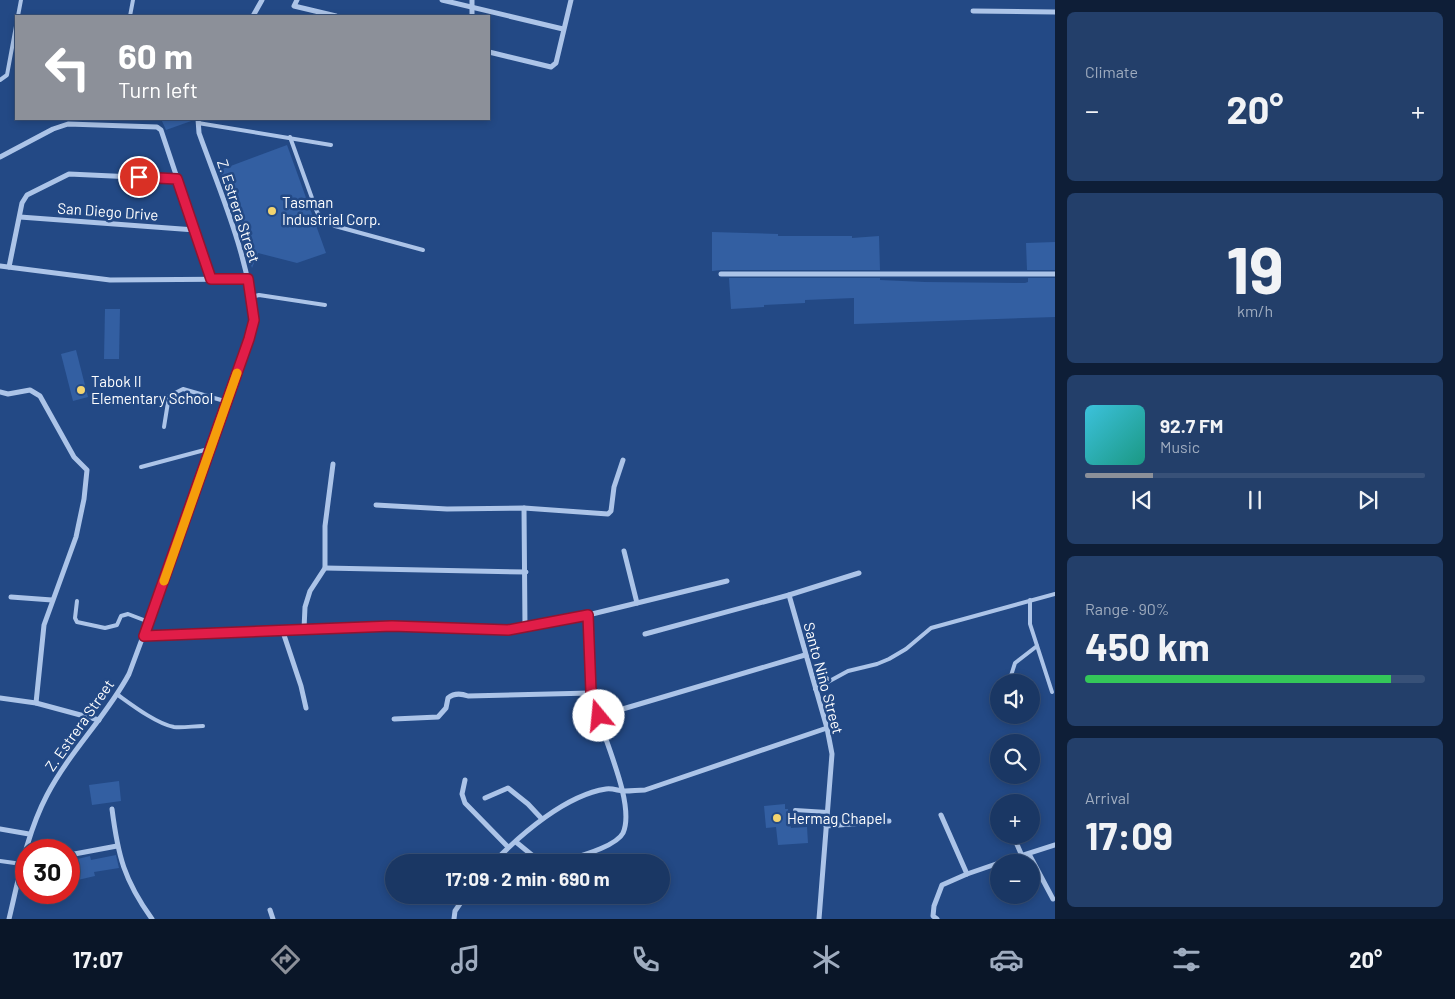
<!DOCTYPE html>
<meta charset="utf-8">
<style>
:root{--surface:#1a3764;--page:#233f6a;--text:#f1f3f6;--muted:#9facbf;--line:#385178;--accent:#8c9099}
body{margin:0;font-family:Barlow,sans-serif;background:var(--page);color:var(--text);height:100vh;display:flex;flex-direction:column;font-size:19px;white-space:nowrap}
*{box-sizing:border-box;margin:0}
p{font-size:16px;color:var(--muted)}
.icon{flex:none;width:28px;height:28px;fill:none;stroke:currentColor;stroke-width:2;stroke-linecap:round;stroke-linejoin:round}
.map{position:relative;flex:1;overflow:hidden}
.details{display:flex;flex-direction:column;gap:12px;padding:12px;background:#0e1e37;width:400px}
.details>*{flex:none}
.banner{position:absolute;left:15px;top:15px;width:475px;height:105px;border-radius:0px;box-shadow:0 2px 8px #0003,0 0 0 1px var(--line);background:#8c9099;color:#fff;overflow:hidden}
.tools{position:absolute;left:990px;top:674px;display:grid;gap:10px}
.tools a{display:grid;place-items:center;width:50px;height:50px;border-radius:50%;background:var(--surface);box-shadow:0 2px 8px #0003,0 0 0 1px var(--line);font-size:25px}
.speed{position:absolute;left:15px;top:839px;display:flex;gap:10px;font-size:25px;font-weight:700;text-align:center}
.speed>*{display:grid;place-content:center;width:65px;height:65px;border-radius:50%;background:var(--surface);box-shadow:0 2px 8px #0003,0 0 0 1px var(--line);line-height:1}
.speed .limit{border:8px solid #d22;background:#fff;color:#111}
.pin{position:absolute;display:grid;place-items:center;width:42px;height:42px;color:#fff;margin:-21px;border:2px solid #fff;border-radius:50%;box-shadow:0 1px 5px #0007}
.me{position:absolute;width:55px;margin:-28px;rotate:343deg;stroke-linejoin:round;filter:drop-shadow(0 0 4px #0008)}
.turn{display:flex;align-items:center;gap:18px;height:105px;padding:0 20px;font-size:22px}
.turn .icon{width:65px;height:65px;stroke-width:2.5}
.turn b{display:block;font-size:35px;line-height:42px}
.big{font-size:38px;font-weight:700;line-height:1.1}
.details .card{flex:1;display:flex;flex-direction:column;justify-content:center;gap:8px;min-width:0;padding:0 18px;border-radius:8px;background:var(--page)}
.details .dial{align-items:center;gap:0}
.dial b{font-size:65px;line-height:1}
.song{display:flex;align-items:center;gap:15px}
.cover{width:60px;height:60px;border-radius:8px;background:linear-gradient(135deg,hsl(190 70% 55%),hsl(170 70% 35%))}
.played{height:5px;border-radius:2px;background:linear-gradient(90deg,var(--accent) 20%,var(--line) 20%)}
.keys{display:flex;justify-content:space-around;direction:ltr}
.heat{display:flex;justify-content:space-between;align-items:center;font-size:28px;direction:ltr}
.charge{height:8px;border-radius:4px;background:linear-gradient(90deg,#34c759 90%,var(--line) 0)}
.trip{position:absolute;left:385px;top:854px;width:285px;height:50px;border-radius:25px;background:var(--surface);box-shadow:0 2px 8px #0003,0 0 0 1px var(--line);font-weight:700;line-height:50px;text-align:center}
.tab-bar{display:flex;height:80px;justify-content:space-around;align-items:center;background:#0a1628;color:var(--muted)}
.tab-bar .icon{width:35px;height:35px}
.tab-bar .active{color:var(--accent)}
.tab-bar b{font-size:22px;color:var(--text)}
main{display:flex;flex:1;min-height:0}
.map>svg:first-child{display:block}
.building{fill:#335fa2}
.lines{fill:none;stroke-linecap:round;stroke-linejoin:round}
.lane{stroke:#acc4e8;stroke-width:4}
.street{stroke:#acc4e8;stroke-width:5}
.route-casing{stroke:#92132f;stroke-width:12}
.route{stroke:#e11d48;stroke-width:9}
.slow{stroke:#f59e0b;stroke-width:9}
.poi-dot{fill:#f3d46f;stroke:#234985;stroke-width:2}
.labels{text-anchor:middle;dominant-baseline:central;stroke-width:5;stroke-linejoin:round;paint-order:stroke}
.poi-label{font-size:15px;fill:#fff;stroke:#234985;text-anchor:start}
.street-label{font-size:15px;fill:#fff;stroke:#234985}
</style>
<main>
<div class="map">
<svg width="1055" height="919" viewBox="0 0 1055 919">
<rect width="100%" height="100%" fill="#234985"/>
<!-- building -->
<g class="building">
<polygon points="161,119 194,119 194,120 166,130"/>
<polygon points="287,145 326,253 297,263 258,253 252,268 220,170"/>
<polygon points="712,232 778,234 778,236 852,236 852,238 879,236 880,270 721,270 712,271"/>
<polygon points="1055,242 1055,270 1027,270 1026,243"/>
<polygon points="729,278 880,278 880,280 925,282 1025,283 1028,282 1028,278 1055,278 1055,317 854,324 854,298 805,300 805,303 764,305 764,307 731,309"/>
<polygon points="105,309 120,309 119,359 104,359"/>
<polygon points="76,350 88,397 73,401 61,354"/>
<polygon points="119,781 121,801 92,805 89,785"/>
<polygon points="785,804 785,809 788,809 791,828 807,827 808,843 778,845 776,827 766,828 764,806"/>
<polygon points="116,855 119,868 94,872 95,876 69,882 69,861 90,856 91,860"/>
</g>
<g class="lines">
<!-- lane -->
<g class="lane">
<polyline points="18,16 21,0"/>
<polyline points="130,16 133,0"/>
<polyline points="0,80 7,75 16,26"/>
<polyline points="198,123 331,145"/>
<polyline points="290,137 317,212 324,221 335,226 423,250"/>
<polyline points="252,297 259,295 325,305"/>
<polyline points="164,427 169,396 183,389 228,402"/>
<polyline points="141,467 212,448"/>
<polyline points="1030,600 1030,624 1052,692"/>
<polyline points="77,601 75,618 77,622 105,628 117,625 121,616 128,614 149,622"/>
<polyline points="1009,682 1015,663 1037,646"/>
<polyline points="815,689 848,671 877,664 889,659 906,649 931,628 1055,594"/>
<path d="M118 695C132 705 157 724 174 727 183 728 194 726 203 726"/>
<polyline points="795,810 827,812"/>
<polyline points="0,861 22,864"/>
</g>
<!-- street -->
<g class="street">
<polyline points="297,0 294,6 336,16"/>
<polyline points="442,0 563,29"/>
<polyline points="973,11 1055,12"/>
<polyline points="253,16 262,0"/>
<polyline points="472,16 472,0"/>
<polyline points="489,52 551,67 556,63 571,0"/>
<polyline points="0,157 53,129 68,124 157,127 161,130 211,279"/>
<polyline points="20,217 195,230"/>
<polyline points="0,266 110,280 248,279"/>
<polyline points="9,267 22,203 27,195 69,174 177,179"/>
<polyline points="721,274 1055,274"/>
<polyline points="0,392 8,394 30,390 40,396 74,457 87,470 84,499 76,537 44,625 36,703"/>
<polyline points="376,505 447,509 524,508 608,514 611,511 614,487 623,460"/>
<polyline points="524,508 525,627"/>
<polyline points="624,551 637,603"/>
<polyline points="325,568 526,572"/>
<polyline points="789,595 827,728 832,754 819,919"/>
<polyline points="11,597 52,600"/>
<polyline points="282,629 301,686 306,708"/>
<polyline points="304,629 305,607 310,591 325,568 325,526 333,464"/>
<polyline points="645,634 789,595 859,573"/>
<polyline points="144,636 392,626 508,630 588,615 727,581"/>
<polyline points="0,698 36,703 99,720"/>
<polyline points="599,716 805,655"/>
<path d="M394 719 438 717 446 708 448 698C454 693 460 693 468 696L591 693"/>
<polyline points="465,780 462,794 465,803 508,847"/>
<polyline points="485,798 508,788 528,804 542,819"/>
<path d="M112 809C118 856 124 880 152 919"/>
<polyline points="941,815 967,874"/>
<polyline points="826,826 889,821"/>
<polyline points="0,829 29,834"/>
<polyline points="1013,835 1022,856"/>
<polyline points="516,842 538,860 545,862"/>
<polyline points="1029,854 1053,899"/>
<polyline points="69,855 117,846"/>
<path d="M494 862C521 834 566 795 606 789 613 788 619 791 625 791 632 791 638 790 645 790L827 728"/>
<path d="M561 862C576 857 616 847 623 833 637 802 597 726 591 692 587 667 589 640 588 615"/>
<polyline points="1001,862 1055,845"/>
<polyline points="270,910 273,919"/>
<path d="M9 919C19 877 27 833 47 795 70 751 106 717 129 674L203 475 254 320C248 255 221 194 199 133L198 119"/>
<polyline points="454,919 455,911 466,895"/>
<polyline points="937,919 933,916 934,906 942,885 967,874 999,863"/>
</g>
</g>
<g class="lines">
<defs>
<polyline id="route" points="139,177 177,179 211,279 248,279 254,320 249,339 144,636 392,626 508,630 588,615 591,692 599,716"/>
</defs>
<!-- route casing -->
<use href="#route" class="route-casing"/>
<!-- route -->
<use href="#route" class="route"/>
<!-- slow -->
<polyline class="slow" points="164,581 237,373"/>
</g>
<!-- markers -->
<g class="poi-dot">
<circle cx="272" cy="211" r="5"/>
<circle cx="81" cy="390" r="5"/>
<circle cx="777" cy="818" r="5"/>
</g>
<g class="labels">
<!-- poi labels -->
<g class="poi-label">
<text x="282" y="202">Tasman<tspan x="282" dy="17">Industrial Corp.</tspan></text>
<text x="91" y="381">Tabok II<tspan x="91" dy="17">Elementary School</tspan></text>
<text x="787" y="818">Hermag Chapel</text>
</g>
<!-- street labels -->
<g class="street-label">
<text transform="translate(108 211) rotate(4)">San Diego Drive</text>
<text transform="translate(239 211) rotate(72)">Z. Estrera Street</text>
<text transform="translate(824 678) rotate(75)">Santo Niño Street</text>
<text transform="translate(79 725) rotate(-55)">Z. Estrera Street</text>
</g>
</g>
</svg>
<div class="tools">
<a><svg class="icon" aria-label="sound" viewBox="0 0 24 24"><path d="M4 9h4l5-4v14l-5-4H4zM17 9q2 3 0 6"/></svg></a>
<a><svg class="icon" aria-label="search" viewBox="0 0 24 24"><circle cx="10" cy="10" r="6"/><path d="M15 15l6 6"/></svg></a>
<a>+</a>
<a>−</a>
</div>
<div class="speed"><div class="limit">30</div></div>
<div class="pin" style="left:139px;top:177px;background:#d93025"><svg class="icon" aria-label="arrive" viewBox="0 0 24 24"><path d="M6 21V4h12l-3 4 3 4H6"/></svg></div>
<svg class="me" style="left:599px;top:716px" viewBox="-20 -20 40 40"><circle r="19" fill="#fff"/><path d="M0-13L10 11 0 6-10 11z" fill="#e11d48"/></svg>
<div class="trip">17:09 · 2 min · 690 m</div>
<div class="banner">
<div class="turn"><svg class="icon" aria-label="left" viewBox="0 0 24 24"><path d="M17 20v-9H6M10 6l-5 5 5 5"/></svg><div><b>60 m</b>Turn left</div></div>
</div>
</div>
<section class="details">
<div class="card"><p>Climate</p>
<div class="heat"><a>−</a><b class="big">20°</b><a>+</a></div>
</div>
<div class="card dial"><b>19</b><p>km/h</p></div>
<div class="card">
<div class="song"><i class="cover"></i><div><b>92.7 FM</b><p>Music</p></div></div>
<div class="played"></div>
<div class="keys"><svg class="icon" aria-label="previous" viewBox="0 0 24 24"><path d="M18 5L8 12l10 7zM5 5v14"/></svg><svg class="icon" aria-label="pause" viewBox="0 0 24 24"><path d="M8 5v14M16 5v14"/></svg><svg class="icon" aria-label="next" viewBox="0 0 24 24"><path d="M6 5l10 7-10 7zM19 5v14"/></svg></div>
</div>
<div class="card"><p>Range · 90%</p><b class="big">450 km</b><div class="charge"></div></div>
<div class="card"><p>Arrival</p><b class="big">17:09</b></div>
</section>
</main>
<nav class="tab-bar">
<b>17:07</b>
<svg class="icon active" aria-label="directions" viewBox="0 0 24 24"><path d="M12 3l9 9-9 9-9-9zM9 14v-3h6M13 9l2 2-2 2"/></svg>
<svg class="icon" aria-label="music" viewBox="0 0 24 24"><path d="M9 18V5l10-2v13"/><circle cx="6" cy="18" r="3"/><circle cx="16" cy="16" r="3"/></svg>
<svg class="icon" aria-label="phone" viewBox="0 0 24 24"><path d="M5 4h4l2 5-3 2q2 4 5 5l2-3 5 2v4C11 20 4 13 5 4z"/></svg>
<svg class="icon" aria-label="climate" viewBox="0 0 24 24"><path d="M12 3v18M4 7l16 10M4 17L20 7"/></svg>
<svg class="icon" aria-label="car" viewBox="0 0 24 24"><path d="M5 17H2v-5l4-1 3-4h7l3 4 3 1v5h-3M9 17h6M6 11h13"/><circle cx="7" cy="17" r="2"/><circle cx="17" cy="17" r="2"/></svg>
<svg class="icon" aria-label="filters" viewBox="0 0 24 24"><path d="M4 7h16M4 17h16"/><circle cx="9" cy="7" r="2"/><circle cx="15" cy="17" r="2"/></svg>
<b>20°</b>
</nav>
